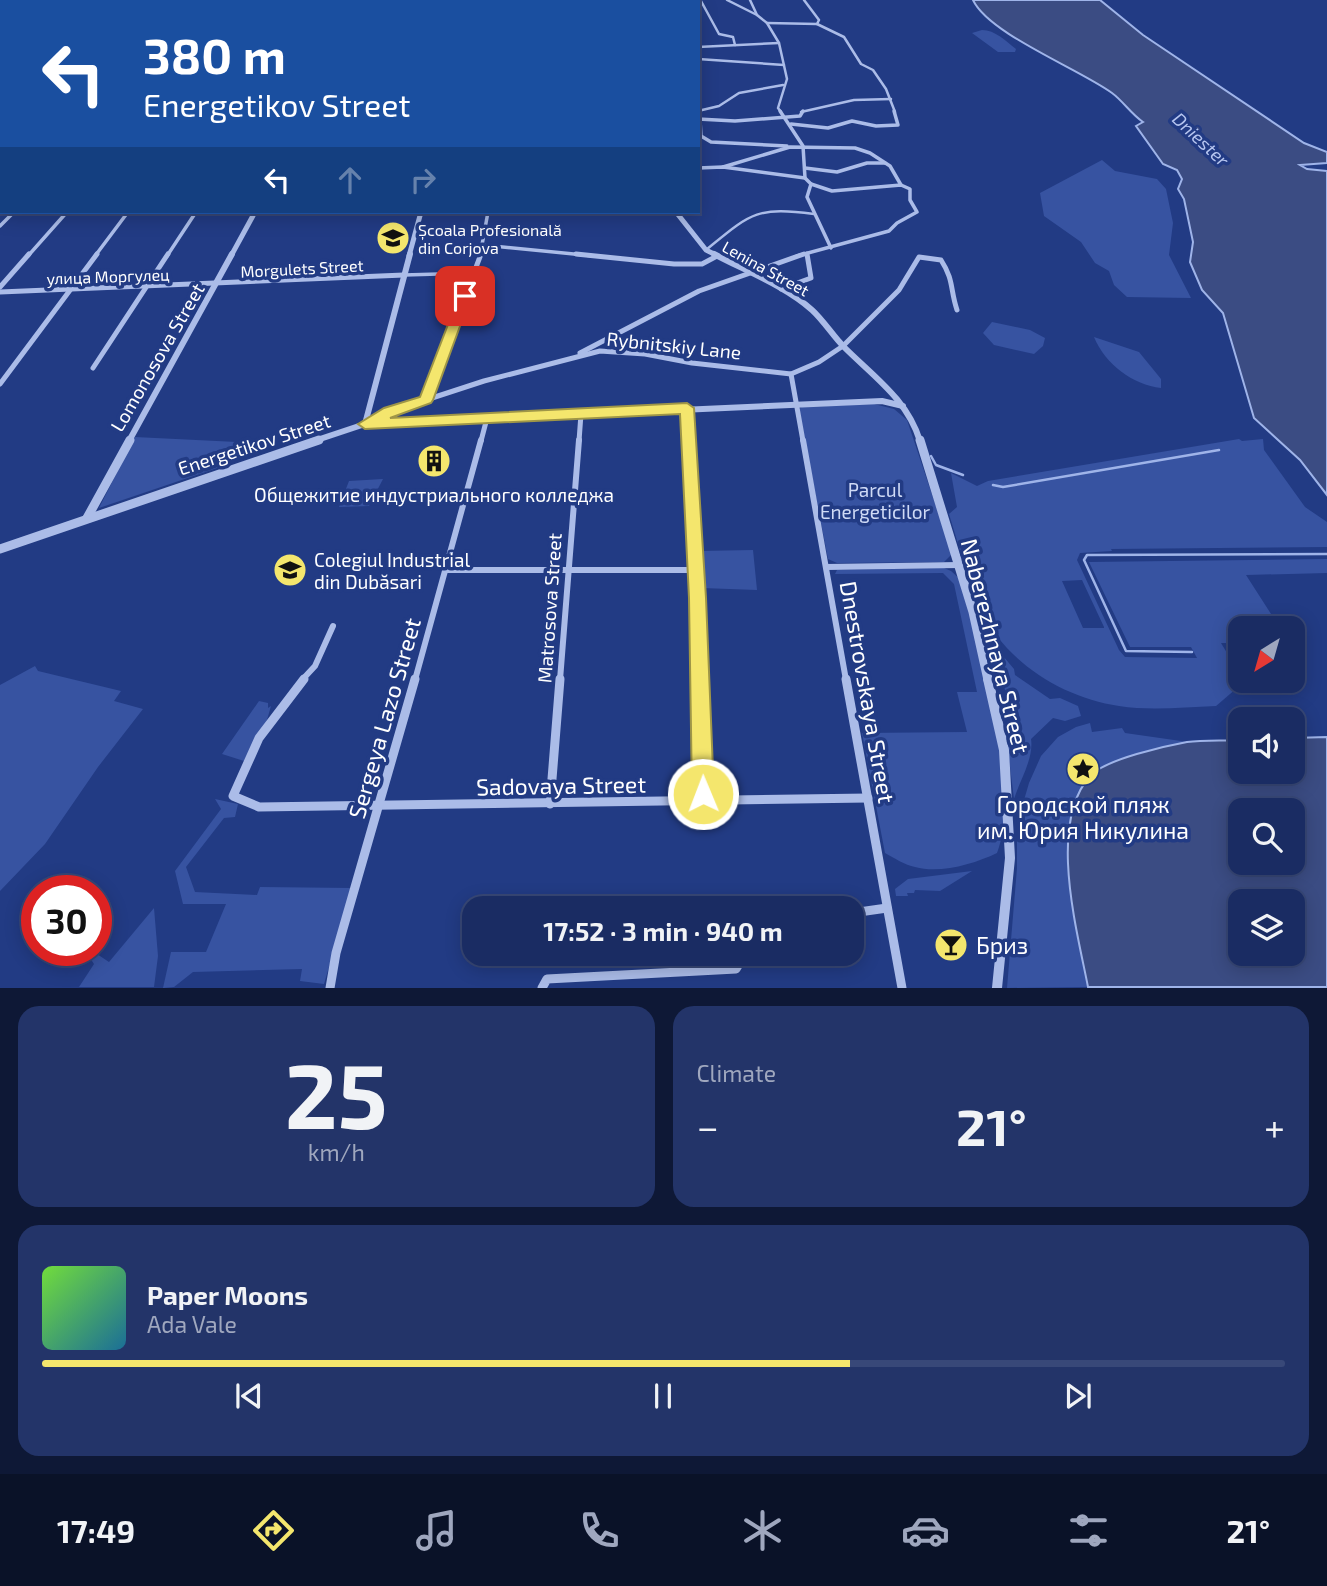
<!DOCTYPE html>
<meta charset="utf-8">
<style>
:root{--surface:#1a2c63;--page:#233469;--text:#f1f3f6;--muted:#9fa7be;--line:#384878;--accent:#f4e66d}
body{margin:0;font-family:"Exo 2",sans-serif;background:var(--page);color:var(--text);height:100vh;display:flex;flex-direction:column;font-size:26px;white-space:nowrap}
*{box-sizing:border-box;margin:0}
p{font-size:23px;color:var(--muted)}
.icon{flex:none;width:38px;height:38px;fill:none;stroke:currentColor;stroke-width:2;stroke-linecap:round;stroke-linejoin:round}
.map{position:relative;height:988px;overflow:hidden}
.sheet{display:flex;flex-direction:column;gap:18px;padding:18px;background:#0e1836;flex:1}
.sheet>*{flex:none}
.banner{position:absolute;left:0px;top:0px;width:700px;height:214px;box-shadow:0 4px 18px #0003,0 0 0 2px var(--line);background:#1a4fa0;color:#fff;overflow:hidden}
.needle{width:46px;rotate:217deg}
.tools{position:absolute;left:1228px;top:616px;display:grid;gap:14px}
.tools a{display:grid;place-items:center;width:77px;height:77px;border-radius:14px;background:var(--surface);box-shadow:0 4px 18px #0003,0 0 0 2px var(--line);font-size:35px}
.speed{position:absolute;left:21px;top:875px;display:flex;gap:14px;font-size:35px;font-weight:700;text-align:center}
.speed>*{display:grid;place-content:center;width:91px;height:91px;border-radius:50%;background:var(--surface);box-shadow:0 4px 18px #0003,0 0 0 2px var(--line);line-height:1}
.speed .limit{border:10px solid #d22;background:#fff;color:#111}
.pin{position:absolute;display:grid;place-items:center;width:60px;height:60px;color:#fff;margin:-30px;border-radius:14px;box-shadow:0 4px 10px #0006}
.me{position:absolute;width:77px;margin:-38px;rotate:359deg;stroke-linejoin:round;filter:drop-shadow(0 0 5px #0008)}
.turn{display:flex;align-items:center;gap:24px;height:147px;padding:0 28px;font-size:32px}
.turn .icon{width:91px;height:91px;stroke-width:2.5}
.turn b{display:block;font-size:49px;line-height:60px}
.lanes{display:flex;align-items:center;height:66px;padding:0 28px;background:#0003;justify-content:center;gap:35px;direction:ltr}
.lanes .off{opacity:.35}
.big{font-size:52px;font-weight:700;line-height:1.1}
.sheet .widget{flex:1;display:flex;flex-direction:column;justify-content:center;gap:10px;min-width:0;padding:0 24px;border-radius:21px;background:var(--page)}
.sheet .dial{align-items:center;gap:0}
.dial b{font-size:91px;line-height:1}
.song{display:flex;align-items:center;gap:21px}
.cover{width:84px;height:84px;border-radius:10px;background:linear-gradient(135deg,hsl(100 70% 55%),hsl(200 70% 35%))}
.played{height:7px;border-radius:4px;background:linear-gradient(90deg,var(--accent) 65%,var(--line) 65%)}
.keys{display:flex;justify-content:space-around;direction:ltr}
.heat{display:flex;justify-content:space-between;align-items:center;font-size:38px;direction:ltr}
.sheet .tiles{flex:1;display:grid;gap:18px;grid-template-columns:1fr 1fr}
.widget:last-child{grid-column:span 2}
.trip{position:absolute;left:462px;top:896px;width:402px;height:70px;border-radius:21px;background:var(--surface);box-shadow:0 4px 18px #0003,0 0 0 2px var(--line);font-weight:700;line-height:70px;text-align:center}
.dock{display:flex;height:112px;justify-content:space-around;align-items:center;background:#0a1228;color:var(--muted)}
.dock .icon{width:49px;height:49px}
.dock .selected{color:var(--accent)}
.dock b{font-size:32px;color:var(--text)}
.map>svg:first-child{display:block}
.green{fill:#3753a1;fill-rule:evenodd}
.water{fill:#3b4c83;stroke:#9fb4e9;stroke-width:2;fill-rule:evenodd}
.lines{fill:none;stroke-linecap:round;stroke-linejoin:round}
.stream{stroke:#9fb4e9;stroke-width:2.5}
.pedestrian-far1{stroke:#abbce8;stroke-width:2.5}
.pedestrian{stroke:#abbce8;stroke-width:3.5}
.minor-far4{stroke:#abbce8;stroke-width:2.5}
.minor-far3{stroke:#abbce8;stroke-width:3.5}
.minor-far2{stroke:#abbce8;stroke-width:5}
.minor-far1{stroke:#abbce8;stroke-width:6}
.minor{stroke:#abbce8;stroke-width:9}
.tertiary-far4{stroke:#abbce8;stroke-width:3.5}
.tertiary-far3{stroke:#abbce8;stroke-width:5}
.tertiary-far2{stroke:#abbce8;stroke-width:6}
.tertiary-far1{stroke:#abbce8;stroke-width:9}
.tertiary{stroke:#abbce8;stroke-width:10}
.trunk{fill:#f6f8fe;fill-rule:evenodd}
.route{fill:#f4e66d;stroke:#9f9647;stroke-width:2}
.labels{text-anchor:middle;dominant-baseline:central;stroke-width:7;stroke-linejoin:round;paint-order:stroke}
.far-poi-label{font-size:16px;fill:#fff;stroke:#223b84;text-anchor:start}
.far-street-label{font-size:16px;fill:#fff;stroke:#223b84}
.far-water-label{font-size:18px;font-style:italic;fill:#b7c6f0;stroke:#223b84}
.street-label{font-size:19px;fill:#fff;stroke:#223b84}
.park-label{font-size:19px;fill:#cfdaf6;stroke:#223b84}
.poi-label{font-size:19px;fill:#fff;stroke:#223b84}
.near-street-label{font-size:23px;fill:#fff;stroke:#223b84}
.near-poi-label{font-size:23px;fill:#fff;stroke:#223b84}
</style>
<div class="map">
<svg width="1327" height="988" viewBox="0 0 1327 988">
<rect width="100%" height="100%" fill="#223b84"/>
<!-- green -->
<g class="green">
<path d="M982 30C995 30 1006 41 1016 49L1015 52H998L972 33Z"/>
<polygon points="1102,160 1115,171 1157,179 1166,189 1173,223 1169,255 1191,298 1127,297 1114,285 1109,271 1095,263 1081,242 1044,216 1040,193"/>
<polygon points="992,322 1030,330 1045,338 1043,346 1034,354 994,345 983,333"/>
<path d="M1094 337 1139 352 1161 379V388C1133 385 1105 364 1094 337Z"/>
<polygon points="874,404 894,409 907,420 952,554 944,562 837,563 828,559 799,409 802,407"/>
<polygon points="135,437 237,442 229,464 99,508"/>
<path d="M1239 439 1242 441 1263 439 1264 450 1305 507 1327 522V547L1111 549 1112 551 1080 553 1077 560 1119 650 1125 657 1197 658 1191 647H1130L1089 562 1327 559V573L1246 575 1280 628H1241V643H1221L1241 676V681L1247 686 1237 688 1216 706C1184 707 1151 711 1119 706 1064 698 1006 663 982 611 968 581 959 546 949 514L957 507 951 473 977 486 988 481ZM1082 580 1104 627V628H1083L1062 581Z"/>
<polygon points="383,479 369,506 339,507 349,481"/>
<polygon points="753,550 757,590 702,588 699,551"/>
<path d="M944 568 951 571 961 580C977 648 1022 789 997 853 974 864 940 874 915 867 905 865 894 858 885 853L862 733 967 732 957 692H977L954 584 943 573 835 574 837 570Z"/>
<path d="M981 630 1014 669 1015 675 1050 699 1060 698 1078 706 1081 716 1065 721 1053 718 1031 739C1034 758 1020 780 1014 799L1006 734 1012 727 1004 685 992 674Z"/>
<polygon points="35,666 38,671 121,691 114,701 143,709 98,767 45,844 0,891 0,685"/>
<polygon points="259,701 268,703 268,708 271,706 267,720 244,761 222,754"/>
<polygon points="1090,723 1092,732 1122,728 1125,733 1188,742 1147,752 1075,917 1088,987 1007,988 1017,868 1017,824 1029,783 1041,756 1058,737 1076,727"/>
<polygon points="215,799 238,804 235,817 224,818 186,867 195,892 257,895 260,887 352,888 324,984 300,981 302,969 193,972 174,987 163,988 171,952 206,952 226,904 183,904 175,871 221,809"/>
<polygon points="972,871 940,891 915,890 914,893 907,893 908,896 896,896 895,889 908,879"/>
<polygon points="154,908 158,956 154,987 79,987 94,964 90,958 94,952 109,962"/>
</g>
<!-- water -->
<g class="water">
<path d="M973 0H1100L1143 35 1304 143 1327 152V163L1300 165 1307 169 1327 171V495L1300 460 1254 418 1223 313 1202 290 1190 262 1193 242 1184 199 1178 189 1182 179 1177 170 1163 164 1136 126 1143 122C1131 114 1123 101 1112 93 1079 69 989 34 973 0Z"/>
<path d="M1327 737V987H1088C1077 930 1047 822 1091 775 1107 759 1165 746 1187 742 1204 740 1223 741 1241 740V772H1293V738ZM1241 810H1293V863H1241ZM1241 901H1293V954H1241Z"/>
</g>
<g class="lines">
<!-- stream -->
<g class="stream">
<polyline points="931,456 936,465 963,475"/>
<polyline points="993,485 1003,487 1219,450"/>
<polyline points="1192,652 1126,651 1084,560 1087,555 1327,554"/>
</g>
<!-- pedestrian-far1 -->
<path class="pedestrian-far1" d="M706 250C750 214 756 206 814 214"/>
<!-- pedestrian -->
<polyline class="pedestrian" points="404,275 474,273"/>
<!-- minor-far4 -->
<g class="minor-far4">
<polyline points="727,0 757,15"/>
<polyline points="750,0 757,15 767,23 779,43 787,79 778,108 781,112"/>
<polyline points="701,1 719,34 733,37 735,45"/>
<polyline points="34,2 36,0"/>
<polyline points="72,2 74,0"/>
<polyline points="767,23 817,24 819,20 804,0"/>
<polyline points="817,24 844,37 861,64 873,70 886,89 895,112"/>
<polyline points="698,47 779,43"/>
<polyline points="698,59 784,65"/>
<polyline points="698,111 719,106 739,93 783,85"/>
<polyline points="801,112 854,100 891,99"/>
</g>
<!-- minor-far3 -->
<g class="minor-far3">
<polyline points="780,111 803,146 805,178 811,184 807,197 831,248"/>
<polyline points="698,119 735,121 800,116 803,111"/>
<polyline points="700,120 701,136 711,142 787,146"/>
<polyline points="791,124 828,128 852,121 876,126 898,125 894,111"/>
<polyline points="723,167 790,147 855,148 870,153 890,166 901,185"/>
<polyline points="698,168 723,167 805,178"/>
<polyline points="805,168 837,172 867,163 885,163"/>
<polyline points="0,226 14,212"/>
<polyline points="483,245 594,256"/>
<polyline points="28,256 67,212"/>
<polyline points="95,256 128,212"/>
<polyline points="167,256 196,212"/>
<polyline points="480,256 488,212"/>
<polyline points="797,256 889,231 897,223 917,212 910,200 910,189 901,185 832,191 811,184"/>
</g>
<!-- minor-far2 -->
<g class="minor-far2">
<polyline points="576,254 674,264 702,264 717,256"/>
<polyline points="0,287 29,254"/>
<polyline points="781,289 811,278 807,254"/>
<polyline points="0,292 404,275"/>
<polyline points="580,353 699,291 804,254"/>
<polyline points="93,368 168,254"/>
<polyline points="791,374 803,441"/>
<polyline points="0,384 97,254"/>
<polyline points="426,400 481,254"/>
<polyline points="687,408 689,441"/>
<path d="M367 423 389 412 484 381 600 351 645 354 692 363 791 374 819 362 843 346 899 290 919 257 941 260C954 280 950 289 957 310"/>
<polyline points="481,441 487,418"/>
<polyline points="579,441 581,414"/>
</g>
<!-- minor-far1 -->
<g class="minor-far1">
<polyline points="689,440 700,680"/>
<polyline points="803,440 846,680"/>
<polyline points="826,567 959,565"/>
<polyline points="446,570 695,570"/>
<polyline points="302,680 315,666 333,626"/>
<polyline points="415,680 481,440"/>
<polyline points="560,680 579,440"/>
</g>
<!-- minor -->
<g class="minor">
<polyline points="304,679 259,738 233,796 259,807 868,798"/>
<polyline points="700,679 703,802"/>
<polyline points="846,679 902,988"/>
<polyline points="550,804 560,679"/>
<polyline points="852,913 887,908"/>
<polyline points="330,988 336,953 415,679"/>
<polyline points="542,988 547,979 736,969 745,954"/>
</g>
<!-- tertiary-far4 -->
<polyline class="tertiary-far4" points="241,2 247,0"/>
<!-- tertiary-far3 -->
<g class="tertiary-far3">
<polyline points="676,212 706,250 718,256"/>
<polyline points="231,256 255,212"/>
<polyline points="409,256 421,212"/>
</g>
<!-- tertiary-far2 -->
<g class="tertiary-far2">
<path d="M714 254C746 271 785 286 812 310 824 321 833 336 844 347 874 377 907 399 920 441"/>
<polyline points="365,424 410,254"/>
<polyline points="129,441 232,254"/>
<polyline points="314,441 365,424 882,401 903,406"/>
</g>
<!-- tertiary-far1 -->
<g class="tertiary-far1">
<polyline points="920,440 973,612 988,680"/>
<polyline points="87,518 130,440"/>
<polyline points="0,549 319,440"/>
</g>
<!-- tertiary -->
<polyline class="tertiary" points="988,679 1004,750 1010,858 997,988"/>
<!-- trunk -->
<g class="trunk">
<polygon points="85,0 114,0 109,2 78,2"/>
<rect x="0" y="11" width="2" height="3"/>
</g>
</g>
<!-- route -->
<polygon class="route" points="465,292 471,296 433,400 431,403 390,418 687,403 694,408 706,598 714,794 711,802 703,805 696,802 692,794 689,598 680,414 365,429 358,424 384,408 420,397 459,296"/>
<!-- icons -->
<defs>
<symbol id="university-disc" viewBox="-11 -11 22 22"><circle r="9.5" fill="#f4e66d" stroke="#223b84"/><path d="M0-5L7-2L0 1L-7-2ZM-4 1L0 2.5L4 1V4Q0 6-4 4Z" fill="#111"/></symbol>
<symbol id="building-disc" viewBox="-11 -11 22 22"><circle r="9.5" fill="#f4e66d" stroke="#223b84"/><path d="M-4-6H4V6H1V3H-1V6H-4ZM-2.5-4.3h1.7v1.8h-1.7ZM.8-4.3h1.7v1.8H.8ZM-2.5-1h1.7V.8h-1.7ZM.8-1h1.7V.8H.8Z" fill="#111"/></symbol>
<symbol id="sight-disc" viewBox="-11 -11 22 22"><circle r="9.5" fill="#f4e66d" stroke="#223b84"/><path d="M0-6L1.8-2.2L6-1.7L2.9 1.2L3.7 5.4L0 3.3L-3.7 5.4L-2.9 1.2L-6-1.7L-1.8-2.2Z" fill="#111"/></symbol>
<symbol id="bar-disc" viewBox="-11 -11 22 22"><circle r="9.5" fill="#f4e66d" stroke="#223b84"/><path d="M-6-5H6L.8 .8V4.5H3.5V6h-7V4.5H-.8V.8Z" fill="#111"/></symbol>
</defs>
<g fill-rule="evenodd">
<use href="#university-disc" x="374" y="219" width="38" height="38"/>
<use href="#building-disc" x="415" y="442" width="38" height="38"/>
<use href="#university-disc" x="271" y="551" width="38" height="38"/>
<use href="#sight-disc" x="1064" y="750" width="38" height="38"/>
<use href="#bar-disc" x="932" y="926" width="38" height="38"/>
</g>
<g class="labels">
<!-- far-poi labels -->
<g class="far-poi-label">
<text x="418" y="229">Școala Profesională<tspan x="418" dy="18">din Corjova</tspan></text>
</g>
<!-- far-street labels -->
<g class="far-street-label">
<text transform="translate(302 268) rotate(-3)">Morgulets Street</text>
<text transform="translate(766 268) rotate(29)">Lenina Street</text>
<text transform="translate(108 276) rotate(-2)">улица Моргулец</text>
</g>
<!-- far-water labels -->
<g class="far-water-label">
<text transform="translate(1201 139) rotate(43)">Dniester</text>
</g>
<!-- street labels -->
<g class="street-label">
<text transform="translate(674 345) rotate(6)">Rybnitskiy Lane</text>
<text transform="translate(157 357) rotate(-60)">Lomonosova Street</text>
<text transform="translate(254 444) rotate(-18)">Energetikov Street</text>
<text transform="translate(549 608) rotate(-86)">Matrosova Street</text>
</g>
<!-- park labels -->
<g class="park-label">
<text x="875" y="489">Parcul<tspan x="875" dy="22">Energeticilor</tspan></text>
</g>
<!-- poi labels -->
<g class="poi-label">
<text x="434" y="494">Общежитие индустриального колледжа</text>
<text x="314" y="559" text-anchor="start">Colegiul Industrial<tspan x="314" dy="22">din Dubăsari</tspan></text>
</g>
<!-- near-street labels -->
<g class="near-street-label">
<text transform="translate(996 646) rotate(76)">Naberezhnaya Street</text>
<text transform="translate(868 692) rotate(80)">Dnestrovskaya Street</text>
<text transform="translate(384 718) rotate(-74)">Sergeya Lazo Street</text>
<text transform="translate(561 785) rotate(-1)">Sadovaya Street</text>
</g>
<!-- near-poi labels -->
<g class="near-poi-label">
<text x="1083" y="804">Городской пляж<tspan x="1083" dy="26">им. Юрия Никулина</tspan></text>
<text x="976" y="945" text-anchor="start">Бриз</text>
</g>
</g>
</svg>
<div class="tools">
<a><svg class="needle" viewBox="-14 -14 28 28"><path d="M0-13l5 13h-10z" fill="#e53935"/><path d="M0 13l5-13h-10z" fill="#9fa7be"/></svg></a>
<a><svg class="icon" aria-label="sound" viewBox="0 0 24 24"><path d="M4 9h4l5-4v14l-5-4H4zM17 9q2 3 0 6"/></svg></a>
<a><svg class="icon" aria-label="search" viewBox="0 0 24 24"><circle cx="10" cy="10" r="6"/><path d="M15 15l6 6"/></svg></a>
<a><svg class="icon" aria-label="layers" viewBox="0 0 24 24"><path d="M12 4l9 5-9 5-9-5zM3 14l9 5 9-5"/></svg></a>
</div>
<div class="speed"><div class="limit">30</div></div>
<div class="pin" style="left:465px;top:296px;background:#d93025"><svg class="icon" aria-label="arrive" viewBox="0 0 24 24"><path d="M6 21V4h12l-3 4 3 4H6"/></svg></div>
<svg class="me" style="left:703px;top:794px" viewBox="-20 -20 40 40"><circle r="17" fill="#f4e66d" stroke="#fff" stroke-width="3"/><path d="M0-11L8 9 0 5-8 9z" fill="#fff"/></svg>
<div class="trip">17:52 · 3 min · 940 m</div>
<div class="banner">
<div class="turn"><svg class="icon" aria-label="left" viewBox="0 0 24 24"><path d="M17 20v-9H6M10 6l-5 5 5 5"/></svg><div><b>380 m</b>Energetikov Street</div></div>
<div class="lanes"><svg class="icon" aria-label="left" viewBox="0 0 24 24"><path d="M17 20v-9H6M10 6l-5 5 5 5"/></svg><svg class="icon off" aria-label="ahead" viewBox="0 0 24 24"><path d="M12 20V5M6 11l6-6 6 6"/></svg><svg class="icon off" aria-label="right" viewBox="0 0 24 24"><path d="M7 20v-9h11M14 6l5 5-5 5"/></svg></div>
</div>
</div>
<section class="sheet">
<div class="tiles">
<div class="widget dial"><b>25</b><p>km/h</p></div>
<div class="widget"><p>Climate</p>
<div class="heat"><a>−</a><b class="big">21°</b><a>+</a></div>
</div>
<div class="widget">
<div class="song"><i class="cover"></i><div><b>Paper Moons</b><p>Ada Vale</p></div></div>
<div class="played"></div>
<div class="keys"><svg class="icon" aria-label="previous" viewBox="0 0 24 24"><path d="M18 5L8 12l10 7zM5 5v14"/></svg><svg class="icon" aria-label="pause" viewBox="0 0 24 24"><path d="M8 5v14M16 5v14"/></svg><svg class="icon" aria-label="next" viewBox="0 0 24 24"><path d="M6 5l10 7-10 7zM19 5v14"/></svg></div>
</div>
</div>
</section>
<nav class="dock">
<b>17:49</b>
<svg class="icon selected" aria-label="directions" viewBox="0 0 24 24"><path d="M12 3l9 9-9 9-9-9zM9 14v-3h6M13 9l2 2-2 2"/></svg>
<svg class="icon" aria-label="music" viewBox="0 0 24 24"><path d="M9 18V5l10-2v13"/><circle cx="6" cy="18" r="3"/><circle cx="16" cy="16" r="3"/></svg>
<svg class="icon" aria-label="phone" viewBox="0 0 24 24"><path d="M5 4h4l2 5-3 2q2 4 5 5l2-3 5 2v4C11 20 4 13 5 4z"/></svg>
<svg class="icon" aria-label="climate" viewBox="0 0 24 24"><path d="M12 3v18M4 7l16 10M4 17L20 7"/></svg>
<svg class="icon" aria-label="car" viewBox="0 0 24 24"><path d="M5 17H2v-5l4-1 3-4h7l3 4 3 1v5h-3M9 17h6M6 11h13"/><circle cx="7" cy="17" r="2"/><circle cx="17" cy="17" r="2"/></svg>
<svg class="icon" aria-label="filters" viewBox="0 0 24 24"><path d="M4 7h16M4 17h16"/><circle cx="9" cy="7" r="2"/><circle cx="15" cy="17" r="2"/></svg>
<b>21°</b>
</nav>
